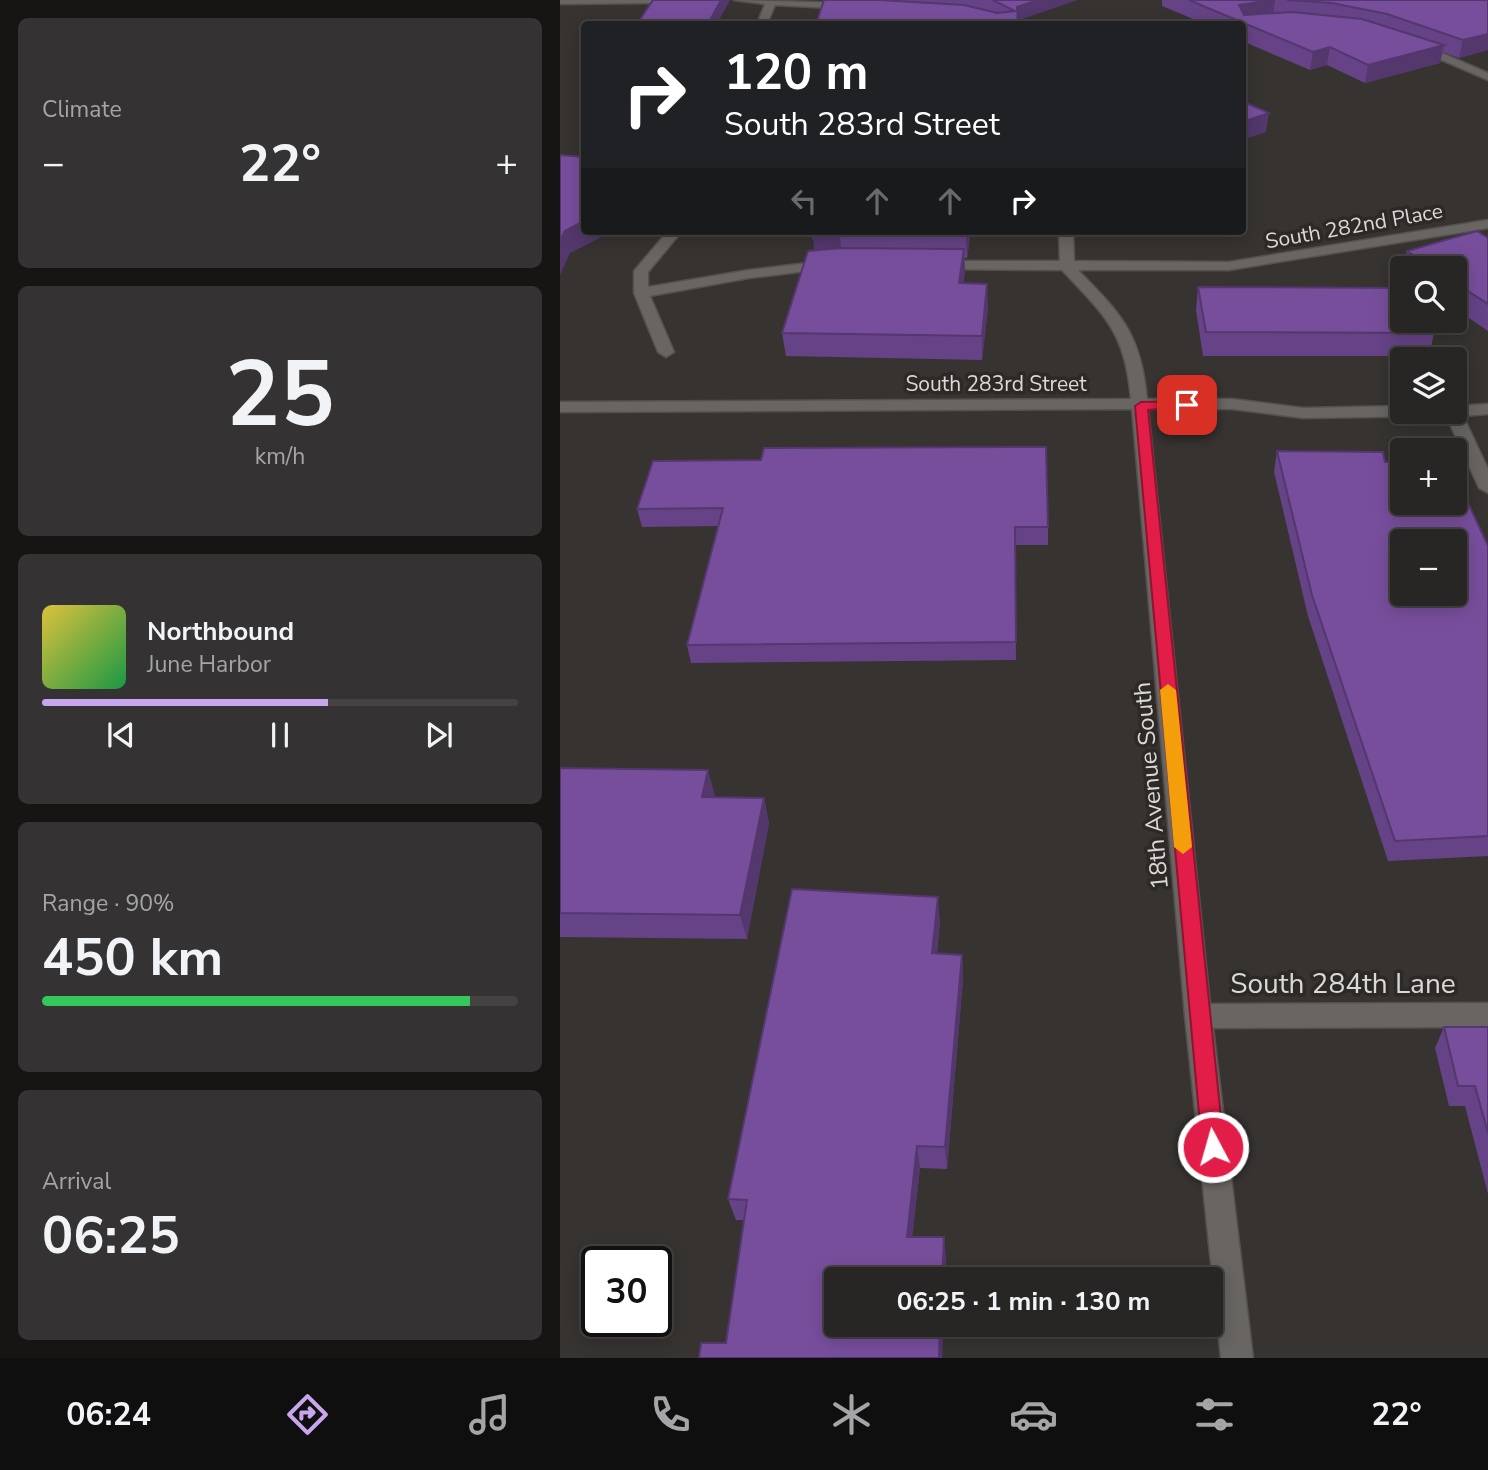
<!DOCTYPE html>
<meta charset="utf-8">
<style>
:root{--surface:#282625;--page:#343232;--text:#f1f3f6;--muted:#a5a5a7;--line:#444342;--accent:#c9a5ee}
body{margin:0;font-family:"Nunito Sans",sans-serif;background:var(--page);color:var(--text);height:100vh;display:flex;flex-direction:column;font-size:26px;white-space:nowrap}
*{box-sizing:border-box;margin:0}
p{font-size:23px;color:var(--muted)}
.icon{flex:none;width:38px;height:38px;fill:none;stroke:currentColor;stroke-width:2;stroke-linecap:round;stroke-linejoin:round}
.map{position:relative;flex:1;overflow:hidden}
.side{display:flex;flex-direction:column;gap:18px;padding:18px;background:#161514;width:560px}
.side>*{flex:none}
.hud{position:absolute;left:21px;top:21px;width:665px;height:214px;border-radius:7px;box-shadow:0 4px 18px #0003,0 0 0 2px var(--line);background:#202124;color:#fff;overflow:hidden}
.fabs{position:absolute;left:830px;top:256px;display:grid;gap:14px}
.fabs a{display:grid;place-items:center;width:77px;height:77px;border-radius:7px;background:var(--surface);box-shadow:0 4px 18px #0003,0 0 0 2px var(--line);font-size:35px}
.speed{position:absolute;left:21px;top:1246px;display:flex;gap:14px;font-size:35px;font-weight:700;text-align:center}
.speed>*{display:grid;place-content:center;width:91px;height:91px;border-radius:50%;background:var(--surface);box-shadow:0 4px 18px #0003,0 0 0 2px var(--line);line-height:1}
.speed .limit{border:4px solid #111;border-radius:10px;background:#fff;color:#111}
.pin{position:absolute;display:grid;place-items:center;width:60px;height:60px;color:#fff;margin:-30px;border-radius:14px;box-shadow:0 4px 10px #0006}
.me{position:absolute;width:77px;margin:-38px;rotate:354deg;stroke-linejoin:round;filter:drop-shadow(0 0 5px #0008)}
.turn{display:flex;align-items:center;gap:24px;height:147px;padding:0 28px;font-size:32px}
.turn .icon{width:91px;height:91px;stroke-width:2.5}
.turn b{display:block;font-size:49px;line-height:60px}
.lanes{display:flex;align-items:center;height:66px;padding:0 28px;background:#0003;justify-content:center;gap:35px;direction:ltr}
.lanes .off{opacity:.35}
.big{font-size:52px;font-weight:700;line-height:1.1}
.side .widget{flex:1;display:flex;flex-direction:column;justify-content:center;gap:10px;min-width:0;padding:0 24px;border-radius:10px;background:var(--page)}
.side .dial{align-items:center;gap:0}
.dial b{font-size:91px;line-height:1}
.song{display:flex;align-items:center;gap:21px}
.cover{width:84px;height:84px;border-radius:10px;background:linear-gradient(135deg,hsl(50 70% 55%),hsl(140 70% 35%))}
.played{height:7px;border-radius:4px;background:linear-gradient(90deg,var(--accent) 60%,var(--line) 60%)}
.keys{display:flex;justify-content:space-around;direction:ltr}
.heat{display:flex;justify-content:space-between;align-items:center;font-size:38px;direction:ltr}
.charge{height:10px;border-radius:5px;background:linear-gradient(90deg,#34c759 90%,var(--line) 0)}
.trip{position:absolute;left:264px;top:1267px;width:399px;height:70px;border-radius:7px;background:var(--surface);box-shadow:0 4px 18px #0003,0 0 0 2px var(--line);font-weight:700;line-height:70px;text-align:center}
.menu{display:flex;height:112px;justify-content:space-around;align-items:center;background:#100f0f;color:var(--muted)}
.menu .icon{width:49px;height:49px}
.menu .active{color:var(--accent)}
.menu b{font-size:32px;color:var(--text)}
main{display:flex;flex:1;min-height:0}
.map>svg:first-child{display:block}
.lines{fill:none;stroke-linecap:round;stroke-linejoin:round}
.street-casing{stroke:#53504e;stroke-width:3}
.street{fill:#686562;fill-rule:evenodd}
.wall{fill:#664386}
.shaded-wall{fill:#53376d}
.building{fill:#774e9c;stroke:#53376d;stroke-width:2;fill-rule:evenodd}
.route{fill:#e11d48;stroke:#92132f;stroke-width:2}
.slow{fill:#f59e0b}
.labels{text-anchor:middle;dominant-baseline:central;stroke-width:7;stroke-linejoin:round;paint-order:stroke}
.far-street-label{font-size:21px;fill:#dbd9d7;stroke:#2c2927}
.street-label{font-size:24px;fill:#dbd9d7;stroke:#2c2927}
.near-street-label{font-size:28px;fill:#dbd9d7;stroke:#2c2927}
</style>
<main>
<section class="side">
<div class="widget"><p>Climate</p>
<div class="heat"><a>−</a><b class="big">22°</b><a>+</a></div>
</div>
<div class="widget dial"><b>25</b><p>km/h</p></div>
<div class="widget">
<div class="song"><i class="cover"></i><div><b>Northbound</b><p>June Harbor</p></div></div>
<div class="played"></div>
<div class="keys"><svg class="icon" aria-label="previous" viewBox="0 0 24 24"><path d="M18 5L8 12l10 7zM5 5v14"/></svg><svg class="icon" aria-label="pause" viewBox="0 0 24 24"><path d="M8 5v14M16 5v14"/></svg><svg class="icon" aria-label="next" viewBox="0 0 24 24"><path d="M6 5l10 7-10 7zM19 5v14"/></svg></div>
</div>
<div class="widget"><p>Range · 90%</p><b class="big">450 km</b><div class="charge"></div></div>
<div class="widget"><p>Arrival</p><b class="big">06:25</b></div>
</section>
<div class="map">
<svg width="928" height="1358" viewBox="0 0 928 1358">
<rect width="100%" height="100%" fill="#363331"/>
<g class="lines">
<defs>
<g id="street">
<polygon points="0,0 95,0 90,3 0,4"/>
<polygon points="174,0 289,3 294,6 289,9 215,5 207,24 197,24 205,4"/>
<polygon points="856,42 928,73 928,80 852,47 851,45"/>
<path d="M928 220V228L669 270H518C562 315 581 334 587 399H672L743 408 842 406V411H880L872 416 743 418 672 409H588L650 1004 928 1003V1027L653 1028 693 1358H661L625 1016 572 409 0 412V402L571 399C565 332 546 317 502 270L378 269 371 265 378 261H500L499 231H513L514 261 669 262Z"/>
<polygon points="108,231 122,231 88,272 88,287 189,270 272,260 279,264 272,268 189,278 90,296 114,352 106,357 98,352 74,293 74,271"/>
<polygon points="928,404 928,414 903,416 928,469 928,493 919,488 884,411 894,411 894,406"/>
</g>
</defs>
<!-- street casing -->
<use href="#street" class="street-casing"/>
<!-- street -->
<use href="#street" class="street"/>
</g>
<!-- wall -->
<g class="wall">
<polygon points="264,0 517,0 458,20"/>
<polygon points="602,0 928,0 928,50 899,58 883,52 880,63 805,83 767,65 750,70 682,41 682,24 645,24 602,6"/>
<polygon points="255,231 411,231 407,258 404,258 405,271 403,283 428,307 422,360 226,356 222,333 254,251"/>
<polygon points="928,238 928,331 894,308 894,268 843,268 847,251"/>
<polygon points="638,287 874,333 869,356 643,356 636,310"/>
<polygon points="717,451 825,462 928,546 928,856 828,861 748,616 714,472"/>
<polygon points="93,461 488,527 488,545 455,545 456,660 131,663 127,645 159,526 82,527 77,509"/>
<polygon points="0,768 155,795 154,798 204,798 209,823 187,939 0,937"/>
<polygon points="380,921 377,954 402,955 403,979 387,1169 360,1168 352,1237 386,1257 385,1279 276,1279 276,1325 383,1325 382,1358 139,1358 166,1343 184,1220 176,1220 168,1199"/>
<polygon points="884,1027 928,1027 928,1194 905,1106 889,1106 875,1048"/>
</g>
<!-- shaded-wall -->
<g class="shaded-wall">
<polygon points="161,0 170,0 157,24 148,24"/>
<polygon points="478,0 517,0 457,21 457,7"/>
<polygon points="711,0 715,0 713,16 681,22 679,5"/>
<polygon points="928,34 928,50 899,58 903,40"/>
<polygon points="884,45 880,63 805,83 808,65"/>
<polygon points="770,47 767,65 750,70 753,52"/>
<polygon points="709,113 706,132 682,140 682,122"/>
<polygon points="24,221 24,231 46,231 38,239 10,253 0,275 0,240 5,231"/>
<polygon points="407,231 411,231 407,258 406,236"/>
<polygon points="280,235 282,257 255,260 253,238"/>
<polygon points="404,249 405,271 400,306 399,283"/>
<polygon points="427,284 428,307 422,360 422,336"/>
<polygon points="148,770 155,795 149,822 142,797"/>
<polygon points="204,798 209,823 187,939 180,915"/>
<polygon points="378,897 380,921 374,977 372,953"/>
<polygon points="402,955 403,979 387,1169 385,1147"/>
<polygon points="357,1146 360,1168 350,1257 347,1237"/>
<polygon points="384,1237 386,1257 385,1279 382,1279"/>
<polygon points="380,1325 383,1325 382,1358 379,1358"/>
</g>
<!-- building -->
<g class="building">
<polygon points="93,0 161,0 148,24 77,24"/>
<polygon points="264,0 319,0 404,5 437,13 455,11 433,0 478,0 457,7 458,24 256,24"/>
<polygon points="629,0 711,0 679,5 684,15 732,12 802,19 884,45 808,65 770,47 753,52"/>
<polygon points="727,0 928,0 928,34 903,40 827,14 772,3"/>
<polygon points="682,101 709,113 682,122"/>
<polygon points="0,155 24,157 24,221 5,231 0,240"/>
<polygon points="255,231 407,231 406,236 280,235 253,238"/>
<polygon points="917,231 928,238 928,304 894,282 894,268 873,268 847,251"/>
<polygon points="280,248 404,249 399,283 427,284 422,336 222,333 248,251"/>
<polygon points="638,287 842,288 842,320 869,320 874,333 646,332"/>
<polygon points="486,447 488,527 455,527 456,642 127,645 163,508 77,509 93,461 201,460 204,448"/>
<path d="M717 451 823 452 825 462 842 461V502H894V472L928 546V836L835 841 752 595ZM842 541H894V593H842Z"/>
<polygon points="0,768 148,770 142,797 204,798 180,915 0,913"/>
<polygon points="232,889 378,897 372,953 402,955 385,1147 357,1146 347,1237 384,1237 382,1279 276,1279 276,1325 380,1325 379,1358 139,1358 141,1343 166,1343 187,1200 168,1199"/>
<polygon points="884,1027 928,1027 928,1133 915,1086 898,1086"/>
</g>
<!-- route -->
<polygon class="route" points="627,401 633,405 631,407 588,410 664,1147 661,1155 653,1158 645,1155 642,1147 575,406 581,402"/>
<!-- slow -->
<polygon class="slow" points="608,684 616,690 632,847 623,854 614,847 600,690"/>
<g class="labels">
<!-- far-street labels -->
<g class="far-street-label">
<text transform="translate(794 226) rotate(-10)">South 282nd Place</text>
<text x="436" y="384">South 283rd Street</text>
</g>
<!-- street labels -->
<g class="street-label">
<text transform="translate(591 786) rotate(-95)">18th Avenue South</text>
</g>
<!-- near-street labels -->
<g class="near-street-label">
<text x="783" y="984">South 284th Lane</text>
</g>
</g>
</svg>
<div class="fabs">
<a><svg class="icon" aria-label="search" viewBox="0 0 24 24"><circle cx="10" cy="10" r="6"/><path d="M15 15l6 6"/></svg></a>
<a><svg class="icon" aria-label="layers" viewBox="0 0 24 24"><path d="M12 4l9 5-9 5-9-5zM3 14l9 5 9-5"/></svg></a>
<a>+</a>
<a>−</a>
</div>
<div class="speed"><div class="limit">30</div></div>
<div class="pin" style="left:627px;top:405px;background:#d93025"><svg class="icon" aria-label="arrive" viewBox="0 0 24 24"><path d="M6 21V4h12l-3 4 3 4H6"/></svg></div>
<svg class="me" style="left:653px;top:1147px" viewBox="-20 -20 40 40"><circle r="17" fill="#e11d48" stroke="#fff" stroke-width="3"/><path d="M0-11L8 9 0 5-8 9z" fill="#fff"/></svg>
<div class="trip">06:25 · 1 min · 130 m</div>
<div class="hud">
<div class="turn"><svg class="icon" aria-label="right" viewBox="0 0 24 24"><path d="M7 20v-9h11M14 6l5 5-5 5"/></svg><div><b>120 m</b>South 283rd Street</div></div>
<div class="lanes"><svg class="icon off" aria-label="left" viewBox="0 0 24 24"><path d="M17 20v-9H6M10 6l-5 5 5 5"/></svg><svg class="icon off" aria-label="ahead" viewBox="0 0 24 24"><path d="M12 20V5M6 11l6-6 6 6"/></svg><svg class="icon off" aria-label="ahead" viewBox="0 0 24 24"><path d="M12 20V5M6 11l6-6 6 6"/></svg><svg class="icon" aria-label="right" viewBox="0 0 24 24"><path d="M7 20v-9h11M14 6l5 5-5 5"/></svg></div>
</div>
</div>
</main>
<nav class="menu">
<b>06:24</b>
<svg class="icon active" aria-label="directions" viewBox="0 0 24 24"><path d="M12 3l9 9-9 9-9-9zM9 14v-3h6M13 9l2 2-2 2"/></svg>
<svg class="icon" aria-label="music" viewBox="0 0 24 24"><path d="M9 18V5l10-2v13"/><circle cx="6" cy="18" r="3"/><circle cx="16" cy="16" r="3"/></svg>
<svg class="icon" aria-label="phone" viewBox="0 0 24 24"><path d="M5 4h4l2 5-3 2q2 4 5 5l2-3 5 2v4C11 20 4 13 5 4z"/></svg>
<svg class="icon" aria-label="climate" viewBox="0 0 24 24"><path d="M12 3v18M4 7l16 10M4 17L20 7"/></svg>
<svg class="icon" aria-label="car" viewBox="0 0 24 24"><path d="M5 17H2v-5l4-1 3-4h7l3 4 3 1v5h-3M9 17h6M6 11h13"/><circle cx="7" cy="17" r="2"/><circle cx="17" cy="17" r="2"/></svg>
<svg class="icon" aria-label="filters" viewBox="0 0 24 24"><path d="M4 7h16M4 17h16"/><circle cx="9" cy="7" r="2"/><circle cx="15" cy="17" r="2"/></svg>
<b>22°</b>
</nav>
